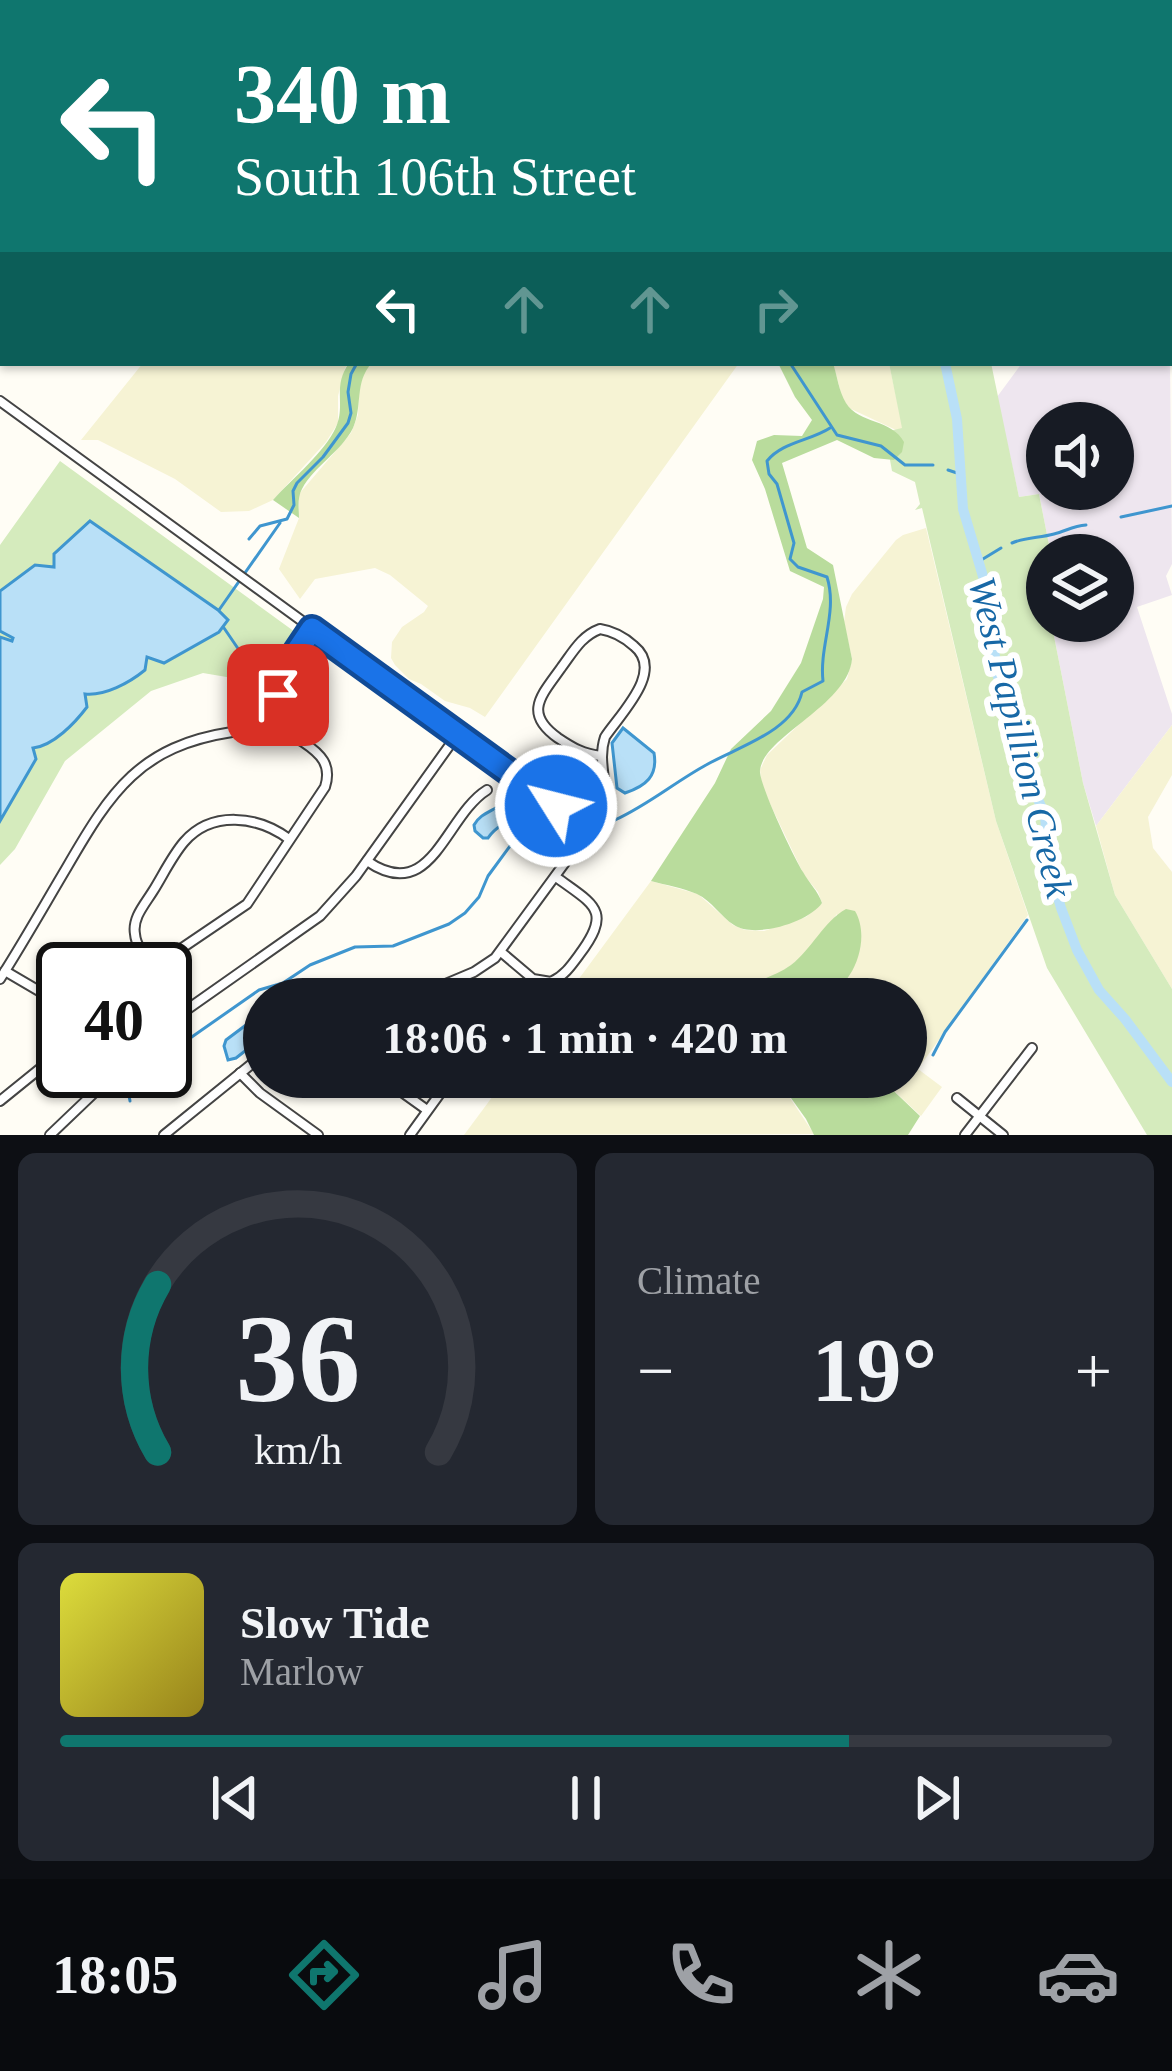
<!DOCTYPE html>
<meta charset="utf-8">
<style>
:root{--surface:#171b24;--page:#242831;--text:#f1f3f6;--muted:#9ea1a6;--line:#363941;--accent:#0f766e}
body{margin:0;font-family:"Times New Roman",serif;background:var(--page);color:var(--text);height:100vh;display:flex;flex-direction:column;font-size:45px;white-space:nowrap}
*{box-sizing:border-box;margin:0}
p{font-size:39px;color:var(--muted)}
.icon{flex:none;width:66px;height:66px;fill:none;stroke:currentColor;stroke-width:2;stroke-linecap:round;stroke-linejoin:round}
.map{position:relative;height:1135px;overflow:hidden}
.panel{display:flex;flex-direction:column;gap:18px;padding:18px;background:#0d0f14;flex:1}
.panel>*{flex:none}
.top-card{position:absolute;left:0px;top:0px;width:1173px;height:366px;box-shadow:0 3px 9px #0004;background:#0f766e;color:#fff;overflow:hidden}
.tools{position:absolute;left:1026px;top:402px;display:grid;gap:24px}
.tools a{display:grid;place-items:center;width:108px;height:108px;border-radius:50%;background:var(--surface);box-shadow:0 3px 9px #0004;font-size:60px}
.speed{position:absolute;left:36px;top:942px;display:flex;gap:24px;font-size:60px;font-weight:700;text-align:center}
.speed>*{display:grid;place-content:center;width:156px;height:156px;border-radius:50%;background:var(--surface);box-shadow:0 3px 9px #0004;line-height:1}
.speed .limit{border:6px solid #111;border-radius:18px;background:#fff;color:#111}
.pin{position:absolute;display:grid;place-items:center;width:102px;height:102px;color:#fff;margin:-51px;border-radius:24px;box-shadow:0 6px 18px #0006}
.me{position:absolute;width:132px;margin:-66px;rotate:306deg;stroke-linejoin:round;filter:drop-shadow(0 0 9px #0008)}
.turn{display:flex;align-items:center;gap:42px;height:252px;padding:0 36px;font-size:54px}
.turn .icon{width:156px;height:156px;stroke-width:2.5}
.turn b{display:block;font-size:84px;line-height:102px}
.lanes{display:flex;align-items:center;height:114px;padding:0 36px;background:#0003;justify-content:center;gap:60px;direction:ltr}
.lanes .off{opacity:.35}
.big{font-size:90px;font-weight:600;line-height:1.1}
.panel .tile{flex:1;display:flex;flex-direction:column;justify-content:center;gap:18px;min-width:0;padding:0 42px;border-radius:18px;background:var(--page)}
.panel .dial{align-items:center;gap:0}
.dial svg{height:312px;overflow:visible;fill:none;stroke:var(--line);stroke-width:7;stroke-linecap:round;text-anchor:middle}
.dial text{fill:var(--text);stroke:none}
.song{display:flex;align-items:center;gap:36px}
.cover{width:144px;height:144px;border-radius:18px;background:linear-gradient(135deg,hsl(60 70% 55%),hsl(50 70% 35%))}
.played{height:12px;border-radius:6px;background:linear-gradient(90deg,var(--accent) 75%,var(--line) 75%)}
.keys{display:flex;justify-content:space-around;direction:ltr}
.heat{display:flex;justify-content:space-between;align-items:center;font-size:66px;direction:ltr}
.panel .tiles{flex:1;display:grid;gap:18px;grid-template-columns:1fr 1fr}
.tile:last-child{grid-column:span 2}
.trip{position:absolute;left:243px;top:978px;width:684px;height:120px;border-radius:60px;background:var(--surface);box-shadow:0 3px 9px #0004;font-weight:600;line-height:120px;text-align:center}
.menu{display:flex;height:192px;justify-content:space-around;align-items:center;background:#090b0e;color:var(--muted)}
.menu .icon{width:84px;height:84px}
.menu .current{color:var(--accent)}
.menu b{font-size:54px;color:var(--text)}
.map>svg:first-child{display:block}
.industrial{fill:#eee6ef;fill-rule:evenodd}
.farmland{fill:#f6f3d4}
.green{fill:#d5ebbd}
.forest{fill:#b9dc9c}
.water{fill:#b9e0f7;stroke:#3f96cf;stroke-width:3}
.lines{fill:none;stroke-linecap:round;stroke-linejoin:round}
.stream{stroke:#3f96cf;stroke-width:3}
.river{stroke:#b9e0f7;stroke-width:10}
.minor-casing{stroke:#444;stroke-width:12}
.major-casing{stroke:#222;stroke-width:16}
.minor{stroke:#fff;stroke-width:8}
.major{stroke:#f9d66b;stroke-width:12}
.route-casing{stroke:#114b97;stroke-width:30}
.route{stroke:#1a73e8;stroke-width:21}
.labels{text-anchor:middle;dominant-baseline:central;stroke-width:12;stroke-linejoin:round;paint-order:stroke}
.water-label{font-size:39px;font-style:italic;fill:#1768a6;stroke:#fff}
</style>
<div class="map">
<svg width="1172" height="1135" viewBox="0 0 1172 1135">
<rect width="100%" height="100%" fill="#fffdf5"/>
<!-- industrial -->
<path class="industrial" d="M1170 358 1172 564 1166 576 1172 595 1137 607 1172 714V725L1096 826 1083 783 1051 621H1113V555H1051L1039 494 1019 497 997 397 1022 363H1170ZM1047 423H1113V489H1047Z"/>
<!-- farmland -->
<g class="farmland">
<polygon points="535,0 817,0 817,3 541,3"/>
<polygon points="143,363 349,363 345,368 338,396 338,423 326,442 273,500 249,511 221,512 175,479 98,440 81,440"/>
<polygon points="372,363 739,363 485,717 470,708 445,701 421,684 409,679 395,665 391,658 392,642 402,627 424,612 428,606 390,575 375,568 315,579 300,599 279,569 299,518 299,494 351,433 358,415 359,386 364,371"/>
<polygon points="833,363 889,363 903,429 896,430 849,408 842,397"/>
<polygon points="926,528 996,821 1028,915 918,1069 942,1087 921,1116 879,1077 906,1077 906,999 821,999 838,987 837,914 806,953 789,967 771,978 745,987 731,999 564,999 651,881 698,894 733,925 745,930 764,931 806,917 822,903 818,892 804,875 762,787 760,770 767,755 847,679 852,659 844,622 846,607 852,594 896,540 903,535"/>
<polygon points="1172,725 1172,775 1148,817 1153,848 1172,872 1172,989 1115,895 1096,826"/>
<polygon points="507,1077 776,1077 814,1134 464,1135"/>
</g>
<!-- green -->
<g class="green">
<polygon points="889,363 991,363 1019,497 1039,494 1051,555 1047,555 1047,575 1042,577 1047,601 1047,621 1051,621 1083,783 1115,895 1172,989 1172,1135 1147,1135 1047,968 996,821 922,508 915,510 920,504 915,482 892,471 885,432 902,428"/>
<polygon points="60,461 295,632 271,665 250,681 203,673 151,691 65,761 15,849 0,865 0,545"/>
</g>
<!-- forest -->
<g class="forest">
<path d="M349 363H372C354 382 363 406 353 428 341 452 314 466 302 489 297 498 299 509 299 518L273 500C292 479 325 452 336 427 346 404 332 387 349 363Z"/>
<path d="M778 363H833C837 375 839 392 846 403 859 424 892 419 904 442L902 452 894 460 874 458 837 440 782 463 807 548 833 565 852 659C848 705 764 736 760 770 758 782 794 858 803 872 809 883 818 891 822 903 809 922 755 939 734 925 721 917 712 901 697 894 683 888 666 885 651 881L715 783 731 749 771 711 801 663 823 599 824 587 790 571 765 489 752 460 757 441 774 435 802 436 812 420 795 397Z"/>
<path d="M846 909 855 911C872 940 853 990 819 999 801 1003 751 999 731 999 746 982 772 979 791 965 812 949 823 922 846 909Z"/>
<polygon points="776,1077 879,1077 920,1116 908,1135 814,1135 806,1119"/>
</g>
<!-- water -->
<g class="water">
<path d="M90 521 218 610 228 620 219 632 164 663 147 657 145 670C129 683 105 696 85 694L87 707C75 723 53 746 33 748L36 759 0 821V637L12 641 13 638 0 631V591L35 565 54 567V554Z"/>
<polygon points="299,690 327,711 318,735 289,718"/>
<path d="M623 728 654 753C658 776 646 786 625 793L617 788 612 743Z"/>
<path d="M514 795 521 806C515 821 497 823 488 838H483L475 831 474 825C482 810 500 811 509 796Z"/>
<polygon points="254,1019 264,1028 264,1036 236,1058 228,1060 224,1046 226,1040"/>
</g>
<g class="lines">
<!-- stream -->
<g class="stream">
<polyline points="508,0 514,3"/>
<polyline points="388,3 390,0"/>
<polyline points="1156,3 1157,0"/>
<polyline points="0,216 3,216"/>
<polyline points="790,363 837,435 881,446 905,465 933,465"/>
<polyline points="948,470 960,474"/>
<polyline points="1121,517 1172,506"/>
<polyline points="249,539 260,526 287,519 294,505 293,491 297,483 323,457 348,423 351,413 348,392 351,374 357,363"/>
<path d="M1012 543C1026 537 1040 538 1054 534 1066 531 1073 526 1086 525"/>
<polyline points="978,562 1001,548"/>
<polyline points="219,610 280,523"/>
<polyline points="224,628 239,650"/>
<polyline points="245,659 252,668 268,677"/>
<path d="M615 820C648 805 675 782 706 765 737 747 793 732 802 692L823 681C819 646 838 612 827 577L798 567 790 559 794 543 777 484 769 474 767 461C782 442 810 441 830 428"/>
<polyline points="1046,898 1055,890"/>
<polyline points="166,1044 172,1050 176,1048 259,990 283,983 310,965 355,947 393,946 449,924 465,913 479,897 488,876 513,842 553,831"/>
<polyline points="933,1055 945,1032 1027,920"/>
<polyline points="130,1101 128,1090 149,1071"/>
</g>
<!-- river -->
<g class="river">
<polyline points="868,0 869,3"/>
<polyline points="945,363 957,419 963,509 990,600 996,669 1019,757 1045,815 1048,862 1061,908 1077,950 1099,990 1125,1019 1172,1082"/>
</g>
<defs>
<g id="minor">
<polyline points="1170,115 1172,114"/>
<polyline points="1170,126 1172,125"/>
<polyline points="0,401 589,830"/>
<polyline points="275,728 281,675 312,630"/>
<path d="M367 861C432 906 445 816 487 790"/>
<path d="M501 952 533 979 551 982C564 976 571 966 579 955 613 910 594 905 556 877"/>
<path d="M154 967C146 957 136 947 135 934 132 918 145 904 153 891 163 875 172 856 184 842 212 810 258 816 289 839"/>
<polyline points="5,971 63,1005"/>
<path d="M0 979C23 943 45 904 67 867 111 791 140 746 232 732 261 728 278 726 303 742 321 754 332 765 325 787L247 904 151 969"/>
<path d="M410 999 474 972 495 958 605 808C608 783 597 761 605 737 621 713 665 671 634 646 624 637 613 631 600 629 581 636 573 652 561 668 541 696 523 713 558 738 573 748 583 754 601 756"/>
<polyline points="165,1025 320,916 356,876 457,735"/>
<polyline points="240,1073 260,1093 318,1135"/>
<polyline points="381,1077 427,1110"/>
<polyline points="957,1098 1003,1135"/>
<polyline points="0,1101 63,1050"/>
<polyline points="50,1135 117,1071"/>
<polyline points="164,1135 264,1054"/>
<polyline points="410,1135 452,1077"/>
<polyline points="965,1135 1032,1048"/>
</g>
<g id="major">
<polyline points="1090,0 1091,3"/>
<polyline points="1170,242 1172,248"/>
</g>
</defs>
<!-- minor casing -->
<use href="#minor" class="minor-casing"/>
<!-- major casing -->
<use href="#major" class="major-casing"/>
<!-- minor -->
<use href="#minor" class="minor"/>
<!-- major -->
<use href="#major" class="major"/>
</g>
<g class="lines">
<defs>
<polyline id="route" points="278,695 281,675 312,629 556,806"/>
</defs>
<!-- route casing -->
<use href="#route" class="route-casing"/>
<!-- route -->
<use href="#route" class="route"/>
</g>
<g class="labels">
<!-- water labels -->
<g class="water-label">
<text transform="translate(1021 737) rotate(76)">West Papillion Creek</text>
</g>
</g>
</svg>
<div class="tools">
<a><svg class="icon" aria-label="sound" viewBox="0 0 24 24"><path d="M4 9h4l5-4v14l-5-4H4zM17 9q2 3 0 6"/></svg></a>
<a><svg class="icon" aria-label="layers" viewBox="0 0 24 24"><path d="M12 4l9 5-9 5-9-5zM3 14l9 5 9-5"/></svg></a>
</div>
<div class="speed"><div class="limit">40</div></div>
<div class="pin" style="left:278px;top:695px;background:#d93025"><svg class="icon" aria-label="arrive" viewBox="0 0 24 24"><path d="M6 21V4h12l-3 4 3 4H6"/></svg></div>
<svg class="me" style="left:556px;top:806px" viewBox="-20 -20 40 40"><circle r="17" fill="#1a73e8" stroke="#fff" stroke-width="3"/><path d="M0-11L8 9 0 5-8 9z" fill="#fff"/></svg>
<div class="trip">18:06 · 1 min · 420 m</div>
<div class="top-card">
<div class="turn"><svg class="icon" aria-label="left" viewBox="0 0 24 24"><path d="M17 20v-9H6M10 6l-5 5 5 5"/></svg><div><b>340 m</b>South 106th Street</div></div>
<div class="lanes"><svg class="icon" aria-label="left" viewBox="0 0 24 24"><path d="M17 20v-9H6M10 6l-5 5 5 5"/></svg><svg class="icon off" aria-label="ahead" viewBox="0 0 24 24"><path d="M12 20V5M6 11l6-6 6 6"/></svg><svg class="icon off" aria-label="ahead" viewBox="0 0 24 24"><path d="M12 20V5M6 11l6-6 6 6"/></svg><svg class="icon off" aria-label="right" viewBox="0 0 24 24"><path d="M7 20v-9h11M14 6l5 5-5 5"/></svg></div>
</div>
</div>
<section class="panel">
<div class="tiles">
<div class="tile dial"><svg viewBox="0 0 100 80">
<path d="M14 69A42 42 0 1 1 86 69"/>
<path d="M14 69A42 42 0 0 1 14 26" stroke="#0f766e"/>
<text x="50" y="56" font-size="32" font-weight="700">36</text>
<text x="50" y="72" font-size="11">km/h</text>
</svg></div>
<div class="tile"><p>Climate</p>
<div class="heat"><a>−</a><b class="big">19°</b><a>+</a></div>
</div>
<div class="tile">
<div class="song"><i class="cover"></i><div><b>Slow Tide</b><p>Marlow</p></div></div>
<div class="played"></div>
<div class="keys"><svg class="icon" aria-label="previous" viewBox="0 0 24 24"><path d="M18 5L8 12l10 7zM5 5v14"/></svg><svg class="icon" aria-label="pause" viewBox="0 0 24 24"><path d="M8 5v14M16 5v14"/></svg><svg class="icon" aria-label="next" viewBox="0 0 24 24"><path d="M6 5l10 7-10 7zM19 5v14"/></svg></div>
</div>
</div>
</section>
<nav class="menu">
<b>18:05</b>
<svg class="icon current" aria-label="directions" viewBox="0 0 24 24"><path d="M12 3l9 9-9 9-9-9zM9 14v-3h6M13 9l2 2-2 2"/></svg>
<svg class="icon" aria-label="music" viewBox="0 0 24 24"><path d="M9 18V5l10-2v13"/><circle cx="6" cy="18" r="3"/><circle cx="16" cy="16" r="3"/></svg>
<svg class="icon" aria-label="phone" viewBox="0 0 24 24"><path d="M5 4h4l2 5-3 2q2 4 5 5l2-3 5 2v4C11 20 4 13 5 4z"/></svg>
<svg class="icon" aria-label="climate" viewBox="0 0 24 24"><path d="M12 3v18M4 7l16 10M4 17L20 7"/></svg>
<svg class="icon" aria-label="car" viewBox="0 0 24 24"><path d="M5 17H2v-5l4-1 3-4h7l3 4 3 1v5h-3M9 17h6M6 11h13"/><circle cx="7" cy="17" r="2"/><circle cx="17" cy="17" r="2"/></svg>
</nav>
